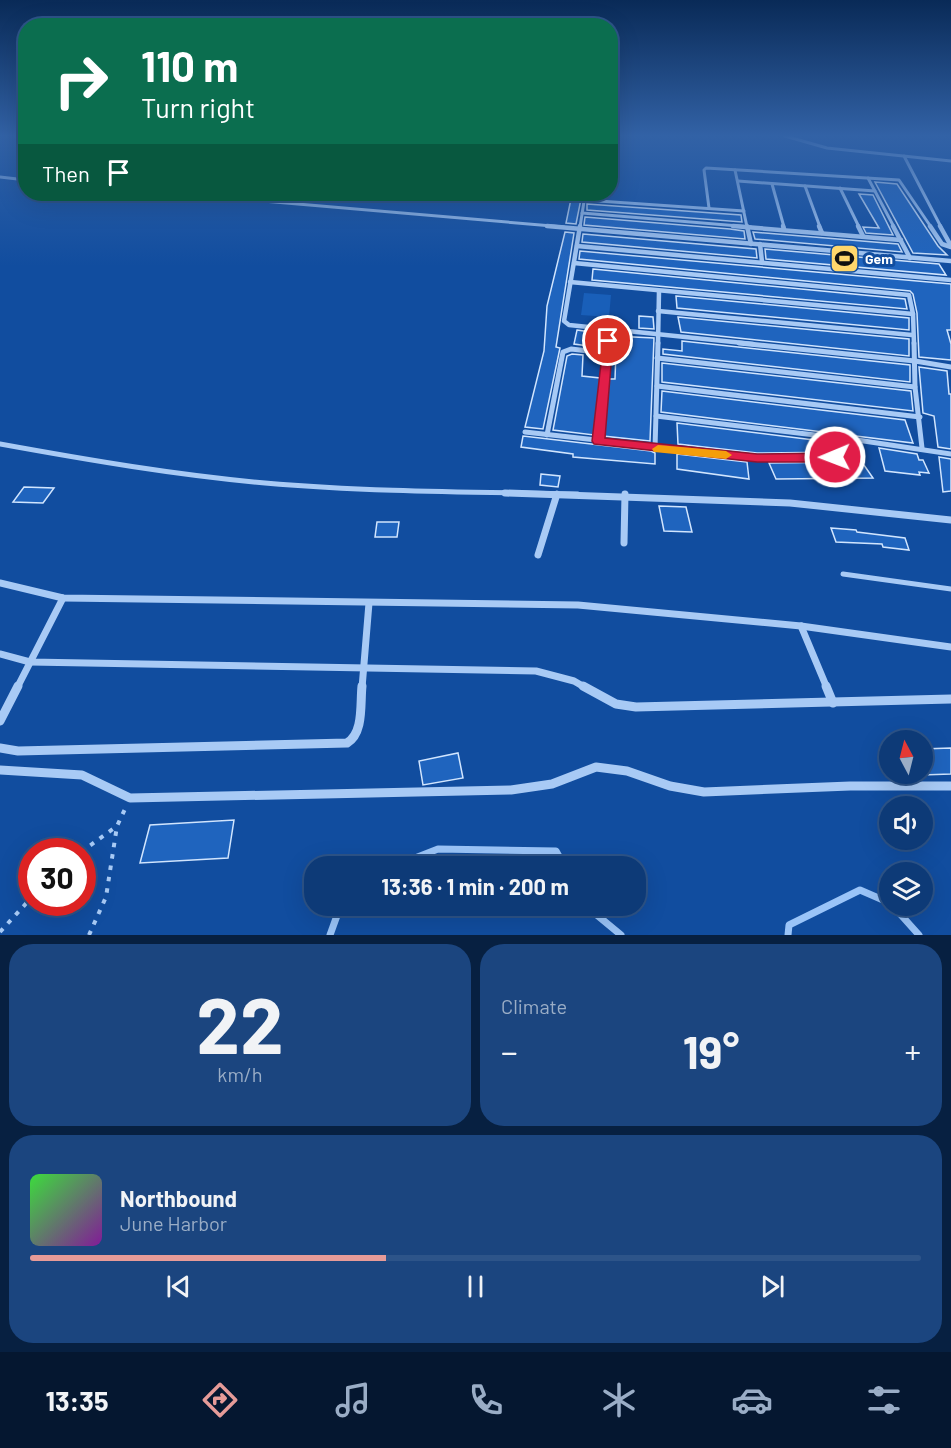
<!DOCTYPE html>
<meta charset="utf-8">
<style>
:root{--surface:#0d3a77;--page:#1b457f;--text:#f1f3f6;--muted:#9aadc6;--line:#2d5489;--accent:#e69b98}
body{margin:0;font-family:Barlow,sans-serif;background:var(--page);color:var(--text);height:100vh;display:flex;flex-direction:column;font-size:22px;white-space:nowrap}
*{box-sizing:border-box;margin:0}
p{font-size:20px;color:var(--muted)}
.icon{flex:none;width:33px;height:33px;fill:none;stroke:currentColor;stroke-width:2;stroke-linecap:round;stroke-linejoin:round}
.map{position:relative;height:935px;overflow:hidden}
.sheet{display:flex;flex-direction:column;gap:9px;padding:9px;background:#072041;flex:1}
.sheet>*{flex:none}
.banner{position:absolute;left:18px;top:18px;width:600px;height:183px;border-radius:24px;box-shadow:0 6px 24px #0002,0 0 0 2px var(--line);background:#0b6e4f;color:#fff;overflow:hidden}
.needle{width:39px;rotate:353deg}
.buttons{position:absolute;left:879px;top:730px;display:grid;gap:12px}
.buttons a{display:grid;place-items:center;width:54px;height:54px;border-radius:50%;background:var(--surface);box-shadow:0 6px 24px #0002,0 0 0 2px var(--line);font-size:30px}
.speed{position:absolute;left:18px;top:838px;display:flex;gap:12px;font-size:30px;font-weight:700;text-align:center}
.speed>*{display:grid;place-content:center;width:78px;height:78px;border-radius:50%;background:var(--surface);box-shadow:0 6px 24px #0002,0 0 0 2px var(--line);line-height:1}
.speed .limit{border:9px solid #d22;background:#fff;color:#111}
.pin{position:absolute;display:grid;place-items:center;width:51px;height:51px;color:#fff;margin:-26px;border:3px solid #fff;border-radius:50%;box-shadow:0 2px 6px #0007}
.me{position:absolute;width:66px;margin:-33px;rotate:269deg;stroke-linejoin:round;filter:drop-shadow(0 0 4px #0008)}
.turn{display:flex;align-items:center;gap:21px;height:126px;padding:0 24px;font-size:27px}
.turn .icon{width:78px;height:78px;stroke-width:2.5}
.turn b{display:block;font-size:42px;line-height:51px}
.then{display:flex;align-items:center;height:57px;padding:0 24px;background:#0003;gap:12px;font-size:22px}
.big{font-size:45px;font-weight:700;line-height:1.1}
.sheet .card{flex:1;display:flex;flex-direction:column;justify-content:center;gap:9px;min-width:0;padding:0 21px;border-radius:24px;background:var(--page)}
.sheet .dial{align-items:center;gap:0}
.dial b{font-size:78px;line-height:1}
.song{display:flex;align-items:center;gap:18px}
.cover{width:72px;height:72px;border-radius:9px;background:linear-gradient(135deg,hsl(120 70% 55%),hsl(290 70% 35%))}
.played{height:6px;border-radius:3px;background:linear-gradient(90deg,var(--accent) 40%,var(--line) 40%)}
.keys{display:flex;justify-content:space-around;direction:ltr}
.heat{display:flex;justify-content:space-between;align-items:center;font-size:33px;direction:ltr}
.sheet .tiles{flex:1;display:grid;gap:9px;grid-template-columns:1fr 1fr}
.card:last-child{grid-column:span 2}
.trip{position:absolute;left:304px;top:856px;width:342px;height:60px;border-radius:24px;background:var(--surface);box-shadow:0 6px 24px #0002,0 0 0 2px var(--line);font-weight:700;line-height:60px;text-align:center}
.tab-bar{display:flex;height:96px;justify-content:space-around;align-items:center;background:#051730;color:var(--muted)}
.tab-bar .icon{width:42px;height:42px}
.tab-bar .on{color:var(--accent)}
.tab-bar b{font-size:27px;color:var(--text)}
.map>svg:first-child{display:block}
.green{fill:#195fb9}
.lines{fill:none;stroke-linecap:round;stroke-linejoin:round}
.stream{stroke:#9ac4f8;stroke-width:7}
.building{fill:#1f64be;stroke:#d1e5fe;stroke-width:1.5}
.path{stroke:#a8caf5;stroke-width:4;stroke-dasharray:4.5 7;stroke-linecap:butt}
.service{stroke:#a8caf5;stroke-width:5}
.minor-far4{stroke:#a8caf5;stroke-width:3}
.minor-far3{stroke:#a8caf5;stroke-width:4.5}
.minor-far2{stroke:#a8caf5;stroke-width:5}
.minor-far1{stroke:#a8caf5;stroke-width:7}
.minor{stroke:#a8caf5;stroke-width:9}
.route{fill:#e11d48;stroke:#92132f;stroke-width:1.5}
.slow{fill:#f59e0b}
.labels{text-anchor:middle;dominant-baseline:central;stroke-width:6;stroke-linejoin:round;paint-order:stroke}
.far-poi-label{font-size:14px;font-weight:bold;fill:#fff;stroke:#114d9f;text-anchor:start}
</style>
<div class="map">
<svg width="951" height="935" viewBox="0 0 951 935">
<rect width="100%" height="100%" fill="#114d9f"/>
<!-- green -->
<polygon class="green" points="584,293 611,295 609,317 581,315"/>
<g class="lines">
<!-- stream -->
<g class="stream">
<polyline points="392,867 438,849 556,851 565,867"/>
<polyline points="586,906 621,935"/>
<polyline points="893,906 919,935"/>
<polyline points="330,935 339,910 344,906"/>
<polyline points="788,935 789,925 860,890 890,903"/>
</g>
</g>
<!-- building -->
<g class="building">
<polygon points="875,182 897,184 938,246 947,255 913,253"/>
<polygon points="572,194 582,194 576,224 566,223"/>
<polygon points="859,194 873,195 893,235 866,233 863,227 879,228"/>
<polygon points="587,204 741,215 742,222 587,210"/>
<polygon points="585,217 730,229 744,231 745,239 584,225"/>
<polygon points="565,232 574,233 556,347 560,348 543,429 525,427 544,351 547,306"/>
<polygon points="753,232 898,244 902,252 755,239"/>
<polygon points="583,234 756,249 757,258 582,242"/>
<polygon points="765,249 939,264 946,275 766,259"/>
<polygon points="580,251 951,284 951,330 947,330 951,344 951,360 919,357 917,313 913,294 910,291 579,259"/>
<polygon points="593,269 905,299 907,309 592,280"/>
<polygon points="676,296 909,318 909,330 677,308"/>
<polygon points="639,316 653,317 654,329 639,328"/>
<polygon points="678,317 909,339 909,356 681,332"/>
<polygon points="577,330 604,334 603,348 574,344"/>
<polygon points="613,336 654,338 650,441 603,436 609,379 615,379 616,351 612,351"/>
<polygon points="682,341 910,365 910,382 663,354 663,349 682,351"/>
<polygon points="572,354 583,355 582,376 600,378 594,435 553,430 567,356"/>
<polygon points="662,363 911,391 913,411 662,382"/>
<polygon points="919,367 947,371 949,394 951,394 951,449 938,447 934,416 923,413"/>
<polygon points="662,391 905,420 913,443 661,412"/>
<polygon points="677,423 846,444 849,452 757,453 678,444"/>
<polygon points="523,436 651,451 655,453 655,464 573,457 573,454 521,447"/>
<polygon points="879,448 917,454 919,460 923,460 929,473 919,472 920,475 885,471"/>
<polygon points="677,454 747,462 749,479 677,469"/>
<polygon points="939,457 951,459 951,491 943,492"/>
<polygon points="852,462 853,466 864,465 873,478 776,479 769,463"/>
<polygon points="541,474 560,476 558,487 540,485"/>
<polygon points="24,487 54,488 43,503 13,502"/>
<polygon points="659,506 686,507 692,532 664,531"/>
<polygon points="377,522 399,522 397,537 375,537"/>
<polygon points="831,528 856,530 857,532 905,538 909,550 883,547 882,544 836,542"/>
<polygon points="951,748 951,774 922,775 922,749"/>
<polygon points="458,753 463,778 423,785 419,761"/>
<polygon points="234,820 228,858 140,863 150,825"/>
</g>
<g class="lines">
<!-- path -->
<g class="path">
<polyline points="81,852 117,826 125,809"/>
<polyline points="0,932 32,897"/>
<polyline points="89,935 106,897 117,826"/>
</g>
<!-- service -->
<polyline class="service" points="843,574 951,589"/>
<!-- minor-far4 -->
<g class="minor-far4">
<polyline points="785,136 827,148 951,161"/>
<polyline points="904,156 941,227"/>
<polyline points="735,170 747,227"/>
<polyline points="0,177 26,180"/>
<polyline points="868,178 894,227"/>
<polyline points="738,181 875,191"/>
<polyline points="772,184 784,227"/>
<polyline points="805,186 820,227"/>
<polyline points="840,188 859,227"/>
<polyline points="182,194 564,227"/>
<polyline points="584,200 744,211"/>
<polyline points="709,208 704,170 706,168 899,180 931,227"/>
<polyline points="582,213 751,227"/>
<polyline points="580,227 585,195"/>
</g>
<!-- minor-far3 -->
<g class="minor-far3">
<polyline points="547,226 951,261"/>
<polyline points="580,226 564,321 569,325 753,344"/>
<polyline points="733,226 901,240"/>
<polyline points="747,226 751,244"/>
<polyline points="783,226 784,229"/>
<polyline points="819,226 822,233"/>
<polyline points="858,226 863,236"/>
<polyline points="893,226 910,258"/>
<polyline points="930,226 942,244 951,247"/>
<polyline points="940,226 951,246"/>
<polyline points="760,244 762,262"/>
<polyline points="577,246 951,280"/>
<polyline points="574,263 909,295 913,314 914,344"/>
<polyline points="570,282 913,314"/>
<polyline points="658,311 912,335"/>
<polyline points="608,344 609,329"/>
<polyline points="658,344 659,291"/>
</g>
<!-- minor-far2 -->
<g class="minor-far2">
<polyline points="739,343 915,361 951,367"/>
<polyline points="914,343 915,387 922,448"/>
<polyline points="657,358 915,387"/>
<polyline points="657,386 920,417"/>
<polyline points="656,416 857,440 951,454"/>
<polyline points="525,432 757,458 855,457 859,454 857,440"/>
<polyline points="547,435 563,352 571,349 606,353"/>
<polyline points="598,441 608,343"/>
<path d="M0 444C88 460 176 475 265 483 369 492 474 492 578 494"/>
<polyline points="655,448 658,343"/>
</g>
<!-- minor-far1 -->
<g class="minor-far1">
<polyline points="505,493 790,503 951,520"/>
<polyline points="624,543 625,494"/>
<polyline points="538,555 557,494"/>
<polyline points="0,583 63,598 578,605 801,626 951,647"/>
<polyline points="801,626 827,688"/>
<polyline points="0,654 30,662 536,671 574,681 586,688"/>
<polyline points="17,688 63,598"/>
<polyline points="362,688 369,603"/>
</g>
<!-- minor -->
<g class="minor">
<polyline points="583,686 616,704 636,707 951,699"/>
<polyline points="826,686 833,703"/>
<polyline points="0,721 18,686"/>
<path d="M0 748 18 751 347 743C364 733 360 704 362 686"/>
<polyline points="0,770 82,775 130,798 511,790 552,784 596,767 627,771 670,786 704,792 850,786 951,786"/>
</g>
</g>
<!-- sky -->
<linearGradient id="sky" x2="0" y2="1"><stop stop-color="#092a57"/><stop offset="0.51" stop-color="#3262a6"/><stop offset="1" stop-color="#3262a6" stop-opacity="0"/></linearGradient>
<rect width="951" height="266" fill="url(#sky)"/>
<!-- route -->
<polygon class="route" points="604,338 611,338 613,341 605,438 757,454 835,453 842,457 835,462 757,462 594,444 592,441"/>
<!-- slow -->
<polygon class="slow" points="658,445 726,451 732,455 726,459 654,452 652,449"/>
<!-- icons -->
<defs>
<symbol id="stadium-square" viewBox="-11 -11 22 22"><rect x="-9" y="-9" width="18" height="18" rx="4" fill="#ffd76c" stroke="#114d9f"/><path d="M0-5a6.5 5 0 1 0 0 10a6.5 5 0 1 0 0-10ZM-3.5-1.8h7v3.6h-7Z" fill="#111"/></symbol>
</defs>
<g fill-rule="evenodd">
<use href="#stadium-square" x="828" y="242" width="33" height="33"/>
</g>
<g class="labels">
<!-- far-poi labels -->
<g class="far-poi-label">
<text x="865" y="258">Gem</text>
</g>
</g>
</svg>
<div class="buttons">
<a><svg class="needle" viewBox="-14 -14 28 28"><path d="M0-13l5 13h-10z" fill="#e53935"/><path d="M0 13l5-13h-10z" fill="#9aadc6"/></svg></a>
<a><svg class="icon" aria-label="sound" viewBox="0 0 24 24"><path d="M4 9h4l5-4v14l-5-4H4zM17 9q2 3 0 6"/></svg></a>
<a><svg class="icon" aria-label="layers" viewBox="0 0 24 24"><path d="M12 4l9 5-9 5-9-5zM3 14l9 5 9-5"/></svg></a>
</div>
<div class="speed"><div class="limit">30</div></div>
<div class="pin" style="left:608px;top:341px;background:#d93025"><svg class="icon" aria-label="arrive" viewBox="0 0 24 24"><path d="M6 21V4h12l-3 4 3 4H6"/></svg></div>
<svg class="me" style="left:835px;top:457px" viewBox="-20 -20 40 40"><circle r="17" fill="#e11d48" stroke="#fff" stroke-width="3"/><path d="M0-11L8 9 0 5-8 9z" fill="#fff"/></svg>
<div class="trip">13:36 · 1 min · 200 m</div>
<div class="banner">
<div class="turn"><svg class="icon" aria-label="right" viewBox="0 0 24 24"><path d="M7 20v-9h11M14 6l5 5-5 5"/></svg><div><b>110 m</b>Turn right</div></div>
<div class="then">Then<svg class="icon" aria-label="arrive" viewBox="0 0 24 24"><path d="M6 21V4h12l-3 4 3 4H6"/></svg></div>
</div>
</div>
<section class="sheet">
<div class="tiles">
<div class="card dial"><b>22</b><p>km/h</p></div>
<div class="card"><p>Climate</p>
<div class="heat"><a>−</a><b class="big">19°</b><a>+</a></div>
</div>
<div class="card">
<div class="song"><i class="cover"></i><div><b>Northbound</b><p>June Harbor</p></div></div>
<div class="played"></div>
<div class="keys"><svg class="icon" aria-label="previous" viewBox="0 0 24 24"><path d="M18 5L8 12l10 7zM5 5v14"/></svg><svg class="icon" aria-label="pause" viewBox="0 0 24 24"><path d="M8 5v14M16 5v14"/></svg><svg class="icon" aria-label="next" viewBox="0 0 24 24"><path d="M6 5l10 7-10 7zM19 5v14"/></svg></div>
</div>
</div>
</section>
<nav class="tab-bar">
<b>13:35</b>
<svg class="icon on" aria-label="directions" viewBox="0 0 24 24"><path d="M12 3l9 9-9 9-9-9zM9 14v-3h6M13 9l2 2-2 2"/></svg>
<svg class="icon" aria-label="music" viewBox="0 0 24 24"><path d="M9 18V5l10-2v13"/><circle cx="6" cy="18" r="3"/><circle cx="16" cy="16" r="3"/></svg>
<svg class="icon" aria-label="phone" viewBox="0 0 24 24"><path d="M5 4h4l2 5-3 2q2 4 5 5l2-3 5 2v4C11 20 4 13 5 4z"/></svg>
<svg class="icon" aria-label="climate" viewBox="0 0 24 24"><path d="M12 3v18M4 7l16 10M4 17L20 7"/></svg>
<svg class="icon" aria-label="car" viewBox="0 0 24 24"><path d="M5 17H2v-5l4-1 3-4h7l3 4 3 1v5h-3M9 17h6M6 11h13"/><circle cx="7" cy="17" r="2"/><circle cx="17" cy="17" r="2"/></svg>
<svg class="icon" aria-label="filters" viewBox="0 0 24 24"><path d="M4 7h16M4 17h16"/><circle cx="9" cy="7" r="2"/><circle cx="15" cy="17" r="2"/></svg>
</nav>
